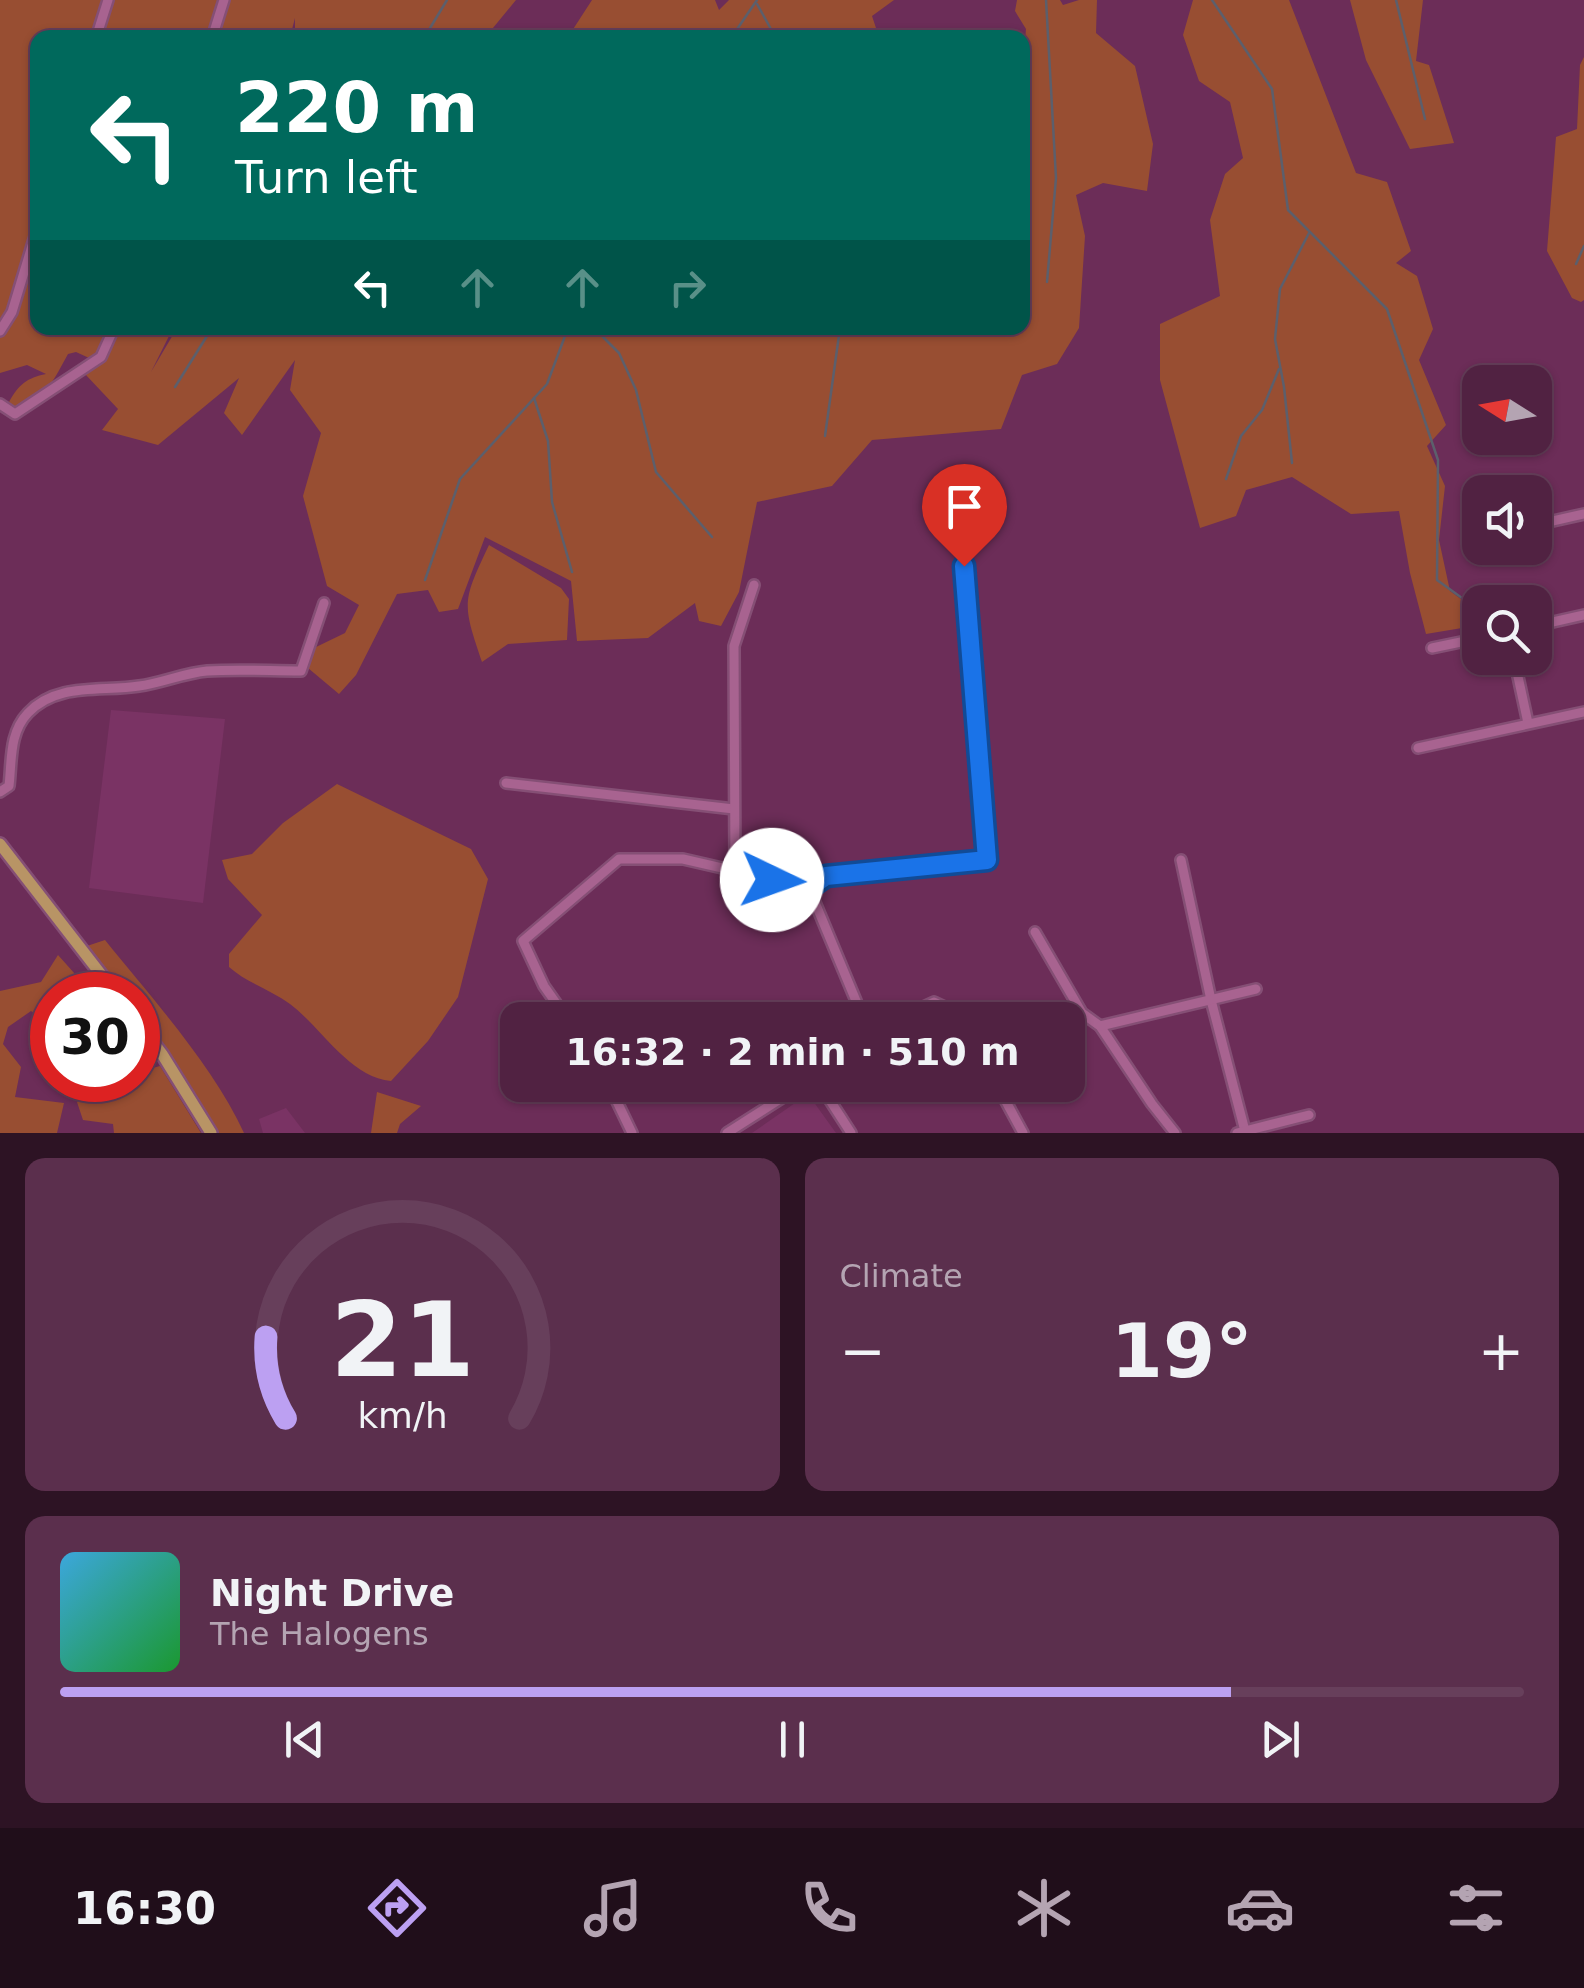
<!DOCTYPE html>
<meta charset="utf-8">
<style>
:root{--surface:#512242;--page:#5b2f4d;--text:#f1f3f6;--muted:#b4a4b2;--line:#673f5b;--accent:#bca0f2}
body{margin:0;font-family:"DejaVu Sans",sans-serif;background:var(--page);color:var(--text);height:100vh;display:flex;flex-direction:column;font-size:38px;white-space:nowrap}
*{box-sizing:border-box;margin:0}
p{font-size:32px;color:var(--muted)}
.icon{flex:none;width:55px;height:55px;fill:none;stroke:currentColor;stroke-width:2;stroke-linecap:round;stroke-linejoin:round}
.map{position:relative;height:1133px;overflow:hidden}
.details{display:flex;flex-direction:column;gap:25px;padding:25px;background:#2d1324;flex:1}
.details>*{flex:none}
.hud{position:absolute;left:30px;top:30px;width:1000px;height:305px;border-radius:20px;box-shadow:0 2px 8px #0004,0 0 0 2px var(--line);background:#00695c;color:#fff;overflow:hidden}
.needle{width:65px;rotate:281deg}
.buttons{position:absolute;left:1462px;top:365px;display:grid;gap:20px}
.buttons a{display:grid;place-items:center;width:90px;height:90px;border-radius:20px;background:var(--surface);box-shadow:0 2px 8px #0004,0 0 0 2px var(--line);font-size:50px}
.speed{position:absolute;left:30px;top:972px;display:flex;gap:20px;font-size:50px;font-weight:700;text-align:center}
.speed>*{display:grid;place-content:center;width:130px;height:130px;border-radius:50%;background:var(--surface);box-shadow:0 2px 8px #0004,0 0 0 2px var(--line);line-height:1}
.speed .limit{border:15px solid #d22;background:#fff;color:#111}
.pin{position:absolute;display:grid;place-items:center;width:85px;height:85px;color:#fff;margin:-102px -42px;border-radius:50% 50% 50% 0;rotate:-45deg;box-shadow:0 0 10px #0007}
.pin .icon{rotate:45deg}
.me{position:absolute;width:110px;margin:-55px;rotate:93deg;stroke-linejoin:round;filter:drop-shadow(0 0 8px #0008)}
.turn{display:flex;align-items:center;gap:35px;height:210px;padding:0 40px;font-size:45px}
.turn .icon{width:130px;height:130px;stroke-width:2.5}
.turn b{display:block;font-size:70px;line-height:85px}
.lanes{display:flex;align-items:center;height:95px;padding:0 40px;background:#0003;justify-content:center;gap:50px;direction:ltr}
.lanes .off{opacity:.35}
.big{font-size:75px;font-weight:600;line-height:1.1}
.details .card{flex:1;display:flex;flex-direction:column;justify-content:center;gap:15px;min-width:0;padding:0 35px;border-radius:20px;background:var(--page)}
.details .dial{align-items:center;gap:0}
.dial svg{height:260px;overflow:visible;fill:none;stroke:var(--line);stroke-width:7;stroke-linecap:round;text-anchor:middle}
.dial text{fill:var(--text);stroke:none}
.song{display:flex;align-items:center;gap:30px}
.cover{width:120px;height:120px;border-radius:15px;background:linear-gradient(135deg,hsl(200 70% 55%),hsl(130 70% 35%))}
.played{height:10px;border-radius:5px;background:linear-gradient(90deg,var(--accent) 80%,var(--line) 80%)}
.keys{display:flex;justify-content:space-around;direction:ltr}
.heat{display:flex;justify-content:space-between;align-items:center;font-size:55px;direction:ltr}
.details .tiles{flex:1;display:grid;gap:25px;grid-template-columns:1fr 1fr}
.card:last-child{grid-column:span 2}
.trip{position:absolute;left:500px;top:1002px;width:585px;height:100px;border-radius:20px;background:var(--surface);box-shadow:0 2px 8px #0004,0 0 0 2px var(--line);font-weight:600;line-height:100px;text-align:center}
.tabs{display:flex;height:160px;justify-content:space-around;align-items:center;background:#200e1a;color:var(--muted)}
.tabs .icon{width:70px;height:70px}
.tabs .current{color:var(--accent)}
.tabs b{font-size:45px;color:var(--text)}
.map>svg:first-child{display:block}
.built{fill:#7a3364}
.green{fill:#984e32}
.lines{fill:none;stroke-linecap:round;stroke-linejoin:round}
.stream{stroke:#5c5f6c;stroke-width:2.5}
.minor-casing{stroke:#854f75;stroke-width:14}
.major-casing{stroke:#854f75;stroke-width:16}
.minor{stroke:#a86390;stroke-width:9}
.major{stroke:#b89465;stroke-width:11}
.route-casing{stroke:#114b97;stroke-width:25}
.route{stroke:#1a73e8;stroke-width:18}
</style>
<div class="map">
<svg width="1584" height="1133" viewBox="0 0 1584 1133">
<rect width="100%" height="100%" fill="#6c2d58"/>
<!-- built -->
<g class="built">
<polygon points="111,710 225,719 203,903 89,888"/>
<polygon points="808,1094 836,1133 752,1133"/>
<polygon points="286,1108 305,1133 263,1133 259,1119"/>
</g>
<!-- green -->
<g class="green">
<path d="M0 0H516L488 34 521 28 559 37H295V18L290 37 38 38V328H173L151 372 177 328H1022L1023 275 1030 274 1022 240V73L1026 29 1015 11 1017 0H1060L1063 5 1079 0H1097L1096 33 1135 66 1153 144 1147 191 1103 183 1076 195 1085 236 1079 328 1057 364 1022 375 1001 429 872 440 832 486 757 502 739 592 721 626 699 621 695 603 648 638 577 641 571 581 485 537 458 609 439 612 428 590 397 594 356 675 339 694 308 668 314 648 345 633 359 605 327 586 303 496 321 433 290 390 295 360 242 435 224 413 239 378 158 445 102 430 118 409 85 374 100 363 76 352 68 354C54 379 45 402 14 408L9 402C19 384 27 378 46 374L27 365 0 373Z"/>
<polygon points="592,0 715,0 719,10 729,0 894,0 872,16 879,37 568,37"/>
<polygon points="1193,0 1289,0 1356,173 1387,182 1411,251 1396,263 1417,276 1433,329 1419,360 1446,425 1427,446 1445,486 1439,540 1450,591 1480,613 1480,625 1426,634 1410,573 1399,511 1351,514 1292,477 1246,490 1236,516 1200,528 1160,380 1160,324 1220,296 1210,220 1225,174 1243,158 1230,102 1199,81 1183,35"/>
<polygon points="1350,0 1423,0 1416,61 1429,65 1454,143 1410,149 1366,60"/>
<polygon points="1584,57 1584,300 1581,302 1572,298 1547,251 1556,137 1577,129 1580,65"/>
<path d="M489 545 561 588 569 599 567 640 508 644 482 662C462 603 462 602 489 545Z"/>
<path d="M337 784 471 849 488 879 458 997 428 1041 391 1081C349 1077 321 1027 290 1004 271 990 247 983 229 967V954L262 915 228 879 222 860 252 854 283 823Z"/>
<path d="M105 940C151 997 214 1067 244 1133H219L138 1010V995H126L87 946Z"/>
<polygon points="58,955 75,974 87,995 52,995 52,1026 31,1011 8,1027 3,1044 21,1067 15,1097 64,1103 57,1133 0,1133 0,991 41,982"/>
<polygon points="160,1066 201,1133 114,1133 113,1124 83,1120 77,1102 97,1085 138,1080 138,1072"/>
<polygon points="377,1092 421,1106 400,1124 397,1133 371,1133"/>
</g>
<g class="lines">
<!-- stream -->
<g class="stream">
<polyline points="1046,0 1056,178 1047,282"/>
<polyline points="1212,0 1272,89 1288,210 1387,309 1438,460 1437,580 1480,611"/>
<polyline points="1396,0 1425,119"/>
<polyline points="757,4 776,38"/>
<polyline points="424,38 447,0"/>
<polyline points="731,38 757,0"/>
<polyline points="1576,264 1584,246"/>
<polyline points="594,328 619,353 636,390 656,472 712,537"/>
<polyline points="175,387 212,328"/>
<polyline points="534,398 548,441 552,502 572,572"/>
<polyline points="825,436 840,328"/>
<polyline points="1292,463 1284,387 1275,339 1280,289 1309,233"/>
<polyline points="1226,479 1241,436 1262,410 1279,369"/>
<polyline points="425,580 460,479 547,384 568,328"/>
</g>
<defs>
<g id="minor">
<polyline points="96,38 108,0"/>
<polyline points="212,38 224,0"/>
<polyline points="0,331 12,312 38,226"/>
<polyline points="0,404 15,414 101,357 114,328"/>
<polyline points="1535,525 1584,514"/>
<polyline points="1477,538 1480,538"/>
<polyline points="1535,626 1584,615"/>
<polyline points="1432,648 1480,638"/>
<polyline points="1514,658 1528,723"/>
<polyline points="1418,748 1584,712"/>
<polyline points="506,783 734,809"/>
<path d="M0 792 9 786C12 760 9 733 28 713 57 682 102 692 139 686 162 683 184 673 207 671 238 669 270 671 301 671L324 603"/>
<polyline points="1181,860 1211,1000 1245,1131"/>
<polyline points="735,871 734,646 754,585"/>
<polyline points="809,888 826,876 987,860 965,566"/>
<polyline points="1035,932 1082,1013 1100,1026 1152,1104 1175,1133"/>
<polyline points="568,1020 544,986 523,941 619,859 683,859 809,888 864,1020"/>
<polyline points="895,1020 934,1002 951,1010 957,1020"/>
<polyline points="1100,1026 1256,989"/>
<polyline points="609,1085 632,1133"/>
<polyline points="820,1085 851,1133"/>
<polyline points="997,1085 1023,1133"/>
<polyline points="727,1133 802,1085"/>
<polyline points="1237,1133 1309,1115"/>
</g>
<g id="major">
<polyline points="0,844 117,995"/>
<polyline points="138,1022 162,1054 211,1133"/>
</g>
</defs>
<!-- minor casing -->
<use href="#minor" class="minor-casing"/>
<!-- major casing -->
<use href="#major" class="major-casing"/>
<!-- minor -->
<use href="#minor" class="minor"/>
<!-- major -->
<use href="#major" class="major"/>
</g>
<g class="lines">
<defs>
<polyline id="route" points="772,880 809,888 826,876 987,860 964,566"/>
</defs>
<!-- route casing -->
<use href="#route" class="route-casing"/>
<!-- route -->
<use href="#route" class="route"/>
</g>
</svg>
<div class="buttons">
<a><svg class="needle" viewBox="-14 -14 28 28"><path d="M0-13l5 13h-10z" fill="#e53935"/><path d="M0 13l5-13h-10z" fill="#b4a4b2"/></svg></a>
<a><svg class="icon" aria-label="sound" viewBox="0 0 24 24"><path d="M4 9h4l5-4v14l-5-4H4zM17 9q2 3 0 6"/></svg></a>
<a><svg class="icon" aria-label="search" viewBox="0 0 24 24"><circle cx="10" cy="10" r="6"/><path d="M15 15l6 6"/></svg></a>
</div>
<div class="speed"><div class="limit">30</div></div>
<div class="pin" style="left:964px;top:566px;background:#d93025"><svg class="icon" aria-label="arrive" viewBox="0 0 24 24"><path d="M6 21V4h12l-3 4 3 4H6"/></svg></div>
<svg class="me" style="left:772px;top:880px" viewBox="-20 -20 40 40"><circle r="19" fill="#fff"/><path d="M0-13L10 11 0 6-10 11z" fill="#1a73e8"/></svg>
<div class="trip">16:32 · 2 min · 510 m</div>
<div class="hud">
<div class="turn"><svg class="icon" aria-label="left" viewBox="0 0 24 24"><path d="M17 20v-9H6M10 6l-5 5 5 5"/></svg><div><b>220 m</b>Turn left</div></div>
<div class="lanes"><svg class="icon" aria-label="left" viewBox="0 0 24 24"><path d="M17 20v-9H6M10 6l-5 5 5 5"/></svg><svg class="icon off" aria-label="ahead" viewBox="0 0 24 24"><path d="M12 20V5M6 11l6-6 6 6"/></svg><svg class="icon off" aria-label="ahead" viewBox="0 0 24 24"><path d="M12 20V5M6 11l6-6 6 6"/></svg><svg class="icon off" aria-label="right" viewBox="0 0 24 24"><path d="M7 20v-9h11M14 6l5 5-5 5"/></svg></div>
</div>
</div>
<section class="details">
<div class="tiles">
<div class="card dial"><svg viewBox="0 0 100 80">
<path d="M14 69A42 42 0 1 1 86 69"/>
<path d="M14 69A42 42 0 0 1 8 44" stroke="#bca0f2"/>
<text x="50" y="56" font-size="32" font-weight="700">21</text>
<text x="50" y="72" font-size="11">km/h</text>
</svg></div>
<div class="card"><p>Climate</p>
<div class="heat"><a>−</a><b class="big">19°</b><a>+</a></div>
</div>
<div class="card">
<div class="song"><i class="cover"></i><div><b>Night Drive</b><p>The Halogens</p></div></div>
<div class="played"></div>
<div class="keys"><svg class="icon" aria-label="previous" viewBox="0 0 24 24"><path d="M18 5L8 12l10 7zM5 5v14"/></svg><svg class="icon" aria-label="pause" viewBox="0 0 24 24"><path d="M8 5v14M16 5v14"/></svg><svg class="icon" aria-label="next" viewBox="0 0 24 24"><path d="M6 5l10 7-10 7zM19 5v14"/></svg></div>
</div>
</div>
</section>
<nav class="tabs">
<b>16:30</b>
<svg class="icon current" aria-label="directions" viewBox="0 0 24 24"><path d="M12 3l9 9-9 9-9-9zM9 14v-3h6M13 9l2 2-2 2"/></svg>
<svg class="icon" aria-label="music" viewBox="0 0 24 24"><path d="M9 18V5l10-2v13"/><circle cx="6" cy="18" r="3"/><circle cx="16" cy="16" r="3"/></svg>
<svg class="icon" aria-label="phone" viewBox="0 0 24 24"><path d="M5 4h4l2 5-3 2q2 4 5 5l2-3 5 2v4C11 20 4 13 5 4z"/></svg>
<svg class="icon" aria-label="climate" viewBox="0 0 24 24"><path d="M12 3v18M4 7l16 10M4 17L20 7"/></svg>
<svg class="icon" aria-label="car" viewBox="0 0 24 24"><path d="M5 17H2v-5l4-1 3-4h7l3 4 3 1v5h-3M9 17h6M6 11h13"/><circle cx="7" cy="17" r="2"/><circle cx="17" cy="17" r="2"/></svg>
<svg class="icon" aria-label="filters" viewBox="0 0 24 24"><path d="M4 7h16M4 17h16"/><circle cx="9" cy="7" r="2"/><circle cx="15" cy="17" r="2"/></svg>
</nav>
